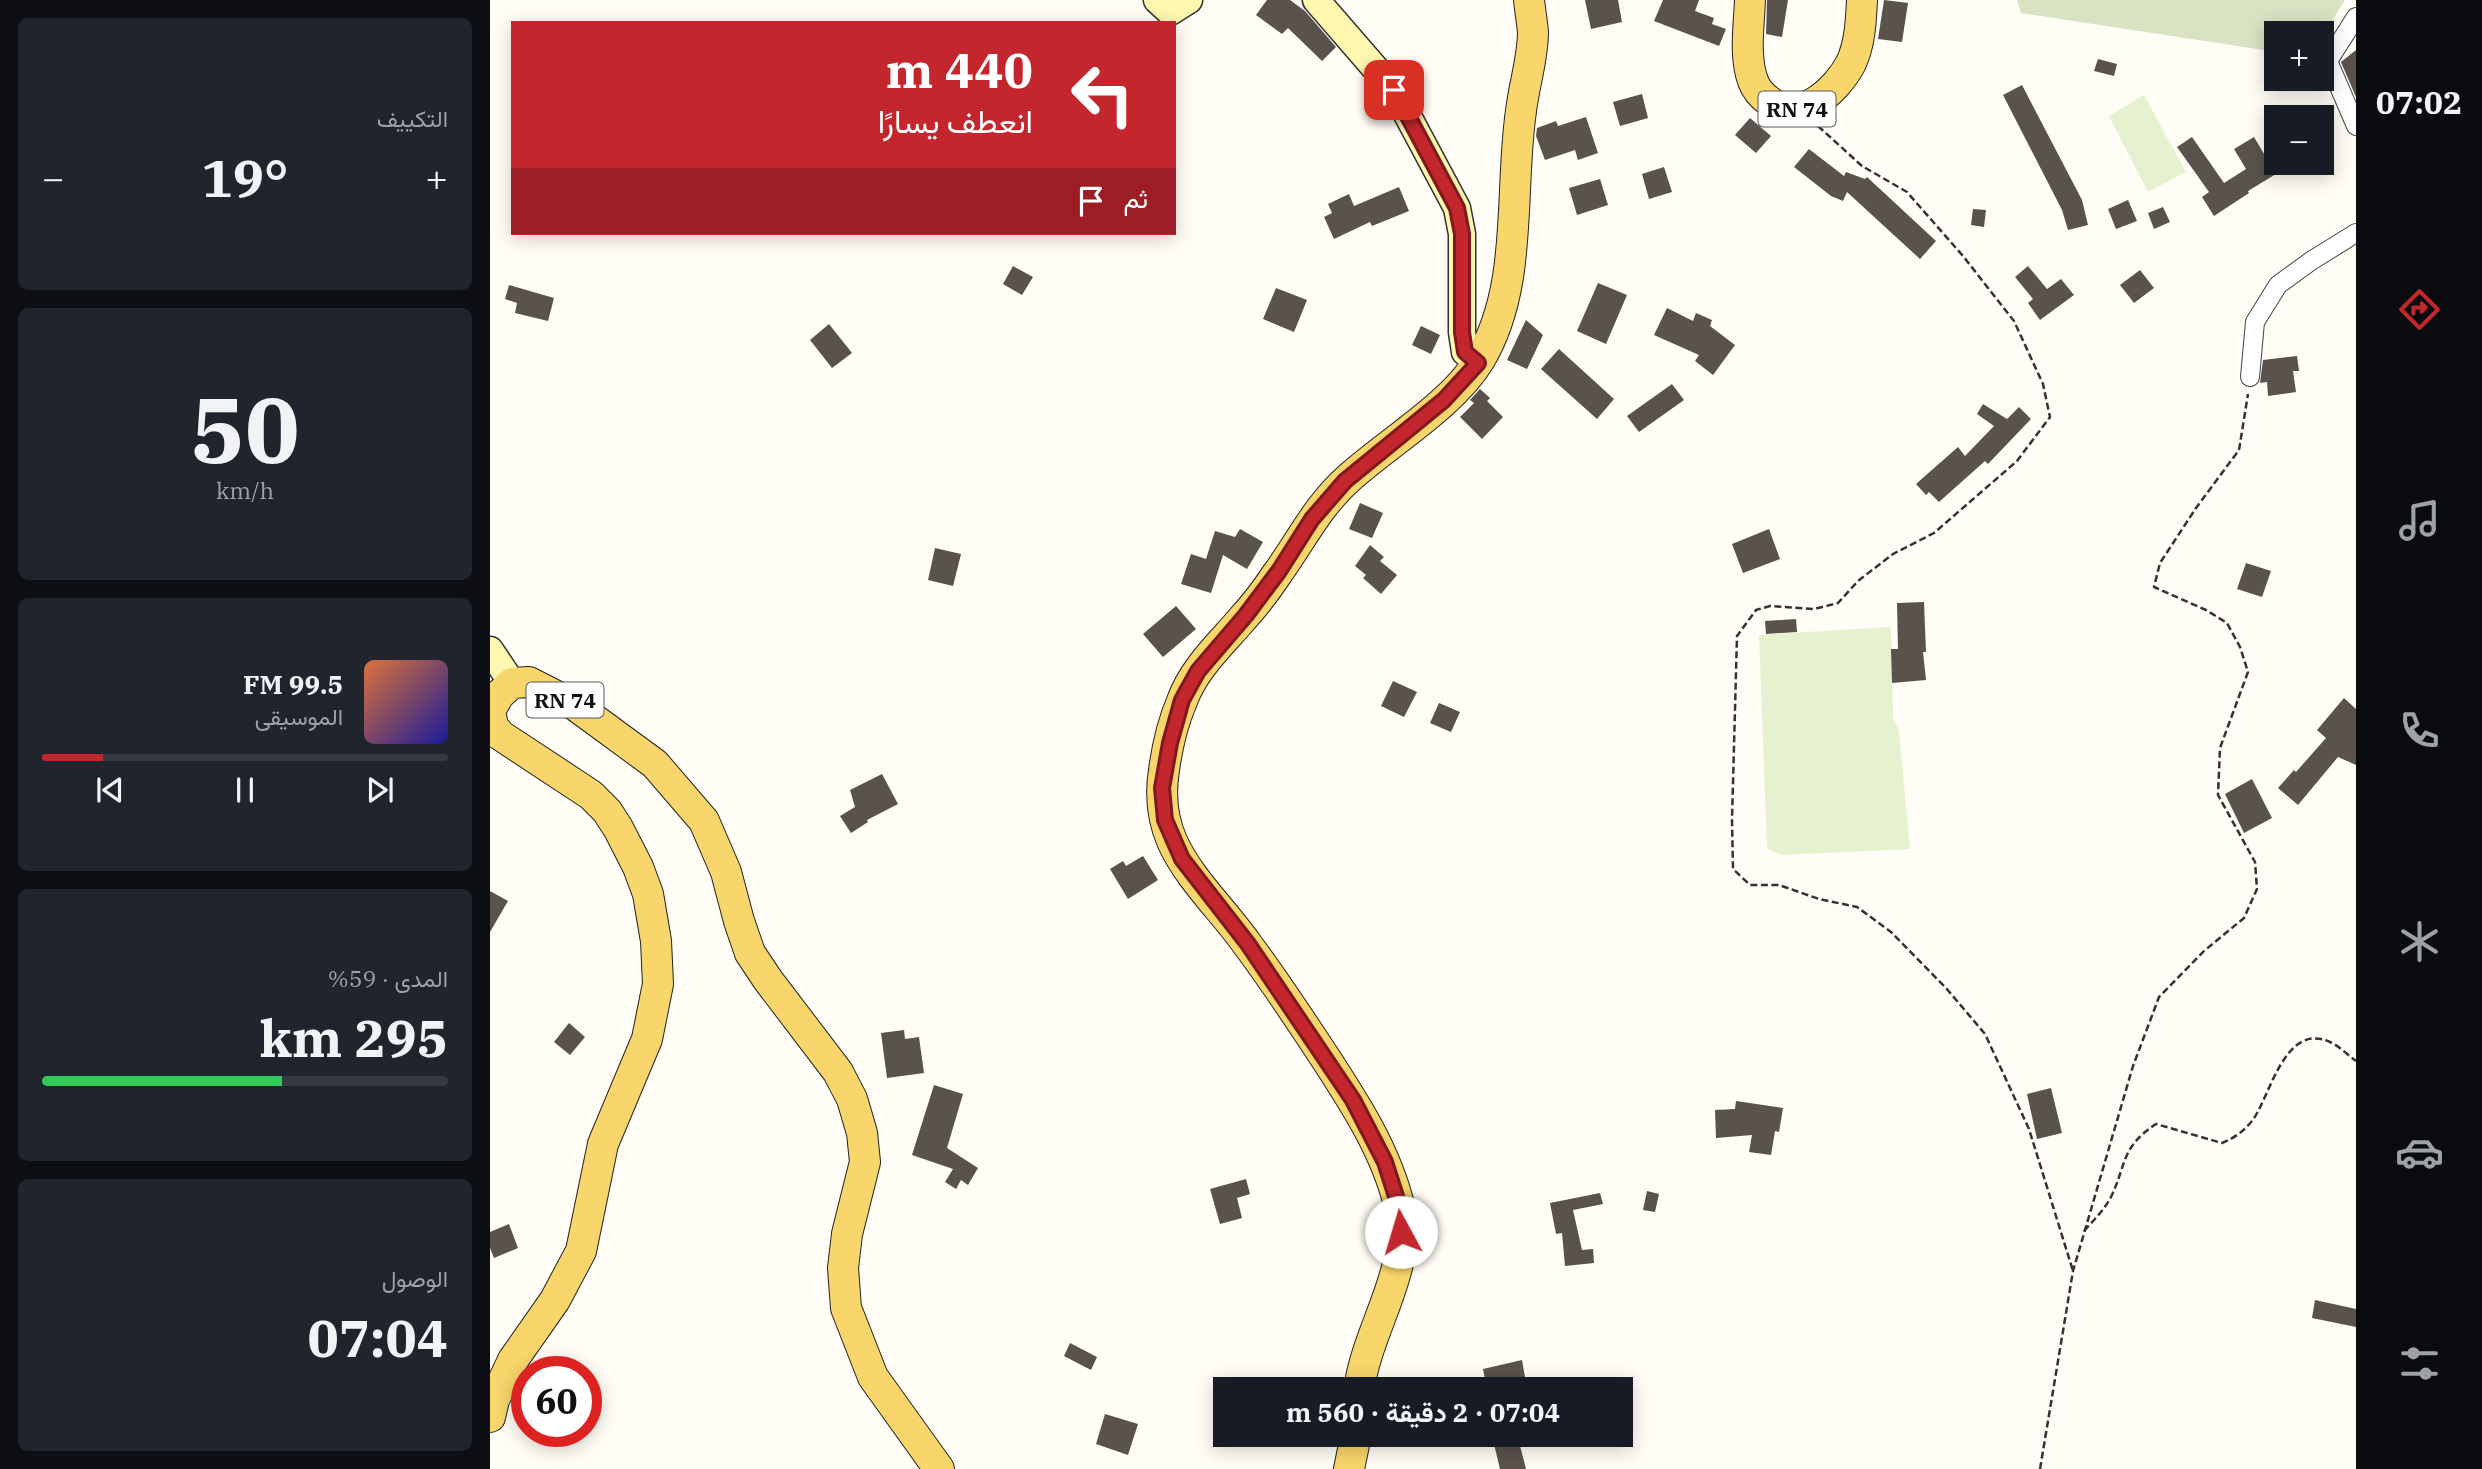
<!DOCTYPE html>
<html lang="ar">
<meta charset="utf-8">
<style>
:root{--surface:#171b24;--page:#20242c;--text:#f1f3f6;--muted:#9ea1a6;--line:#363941;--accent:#c4262e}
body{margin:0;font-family:"IBM Plex Serif",Vazirmatn,serif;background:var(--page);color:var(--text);direction:rtl;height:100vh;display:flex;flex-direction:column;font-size:26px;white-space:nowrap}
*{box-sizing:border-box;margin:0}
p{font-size:23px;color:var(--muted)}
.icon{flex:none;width:38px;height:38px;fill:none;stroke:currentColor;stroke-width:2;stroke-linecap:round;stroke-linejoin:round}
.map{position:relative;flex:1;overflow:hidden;direction:ltr}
.details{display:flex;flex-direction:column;gap:18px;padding:18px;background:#0d0f14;width:490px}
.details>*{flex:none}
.hud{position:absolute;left:21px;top:21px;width:665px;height:214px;border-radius:0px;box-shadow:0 4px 18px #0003;direction:rtl;background:#c4262e;color:#fff;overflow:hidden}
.fabs{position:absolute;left:1774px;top:21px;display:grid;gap:14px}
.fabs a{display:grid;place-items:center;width:70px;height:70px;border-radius:0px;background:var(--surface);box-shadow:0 4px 18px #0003;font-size:35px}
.speed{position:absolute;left:21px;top:1356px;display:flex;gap:14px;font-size:35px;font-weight:700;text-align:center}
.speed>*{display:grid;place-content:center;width:91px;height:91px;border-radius:50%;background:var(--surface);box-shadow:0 4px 18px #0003;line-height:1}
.speed .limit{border:10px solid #d22;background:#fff;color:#111}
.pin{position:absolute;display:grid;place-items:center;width:60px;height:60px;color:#fff;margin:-30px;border-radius:14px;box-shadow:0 4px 10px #0006}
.me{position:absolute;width:77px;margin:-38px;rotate:354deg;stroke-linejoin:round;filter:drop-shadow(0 0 5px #0008)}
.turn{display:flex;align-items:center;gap:24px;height:147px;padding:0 28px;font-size:32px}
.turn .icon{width:91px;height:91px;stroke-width:2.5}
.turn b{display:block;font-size:49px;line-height:60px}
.then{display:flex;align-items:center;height:66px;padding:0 28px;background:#0003;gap:14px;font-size:26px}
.big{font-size:52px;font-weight:700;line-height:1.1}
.details .widget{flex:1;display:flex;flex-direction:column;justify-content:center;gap:10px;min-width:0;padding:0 24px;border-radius:10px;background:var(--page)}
.details .dial{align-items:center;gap:0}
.dial b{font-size:91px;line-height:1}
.song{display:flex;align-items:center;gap:21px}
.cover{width:84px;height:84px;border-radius:10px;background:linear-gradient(135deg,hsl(20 70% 55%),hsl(240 70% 35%))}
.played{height:7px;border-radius:4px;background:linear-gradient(90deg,var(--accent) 15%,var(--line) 15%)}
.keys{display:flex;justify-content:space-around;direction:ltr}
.heat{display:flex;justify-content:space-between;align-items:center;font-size:38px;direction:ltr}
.charge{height:10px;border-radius:5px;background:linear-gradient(90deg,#34c759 59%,var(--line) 0)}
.trip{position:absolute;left:723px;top:1377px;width:420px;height:70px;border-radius:0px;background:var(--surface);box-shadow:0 4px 18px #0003;font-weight:700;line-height:70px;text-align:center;direction:rtl}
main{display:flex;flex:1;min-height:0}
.menu{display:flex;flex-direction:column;width:126px;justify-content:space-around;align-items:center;background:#090b0e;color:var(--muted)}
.menu .icon{width:49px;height:49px}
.menu .selected{color:var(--accent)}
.menu b{font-size:32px;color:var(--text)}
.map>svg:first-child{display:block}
.cemetery{fill:#d9e3c4}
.pitch{fill:#e6f2cf}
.building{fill:#5a524d}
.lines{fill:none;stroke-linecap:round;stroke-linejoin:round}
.street-casing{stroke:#444;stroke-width:20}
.secondary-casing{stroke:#333;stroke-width:29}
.primary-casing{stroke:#222;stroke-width:32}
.path{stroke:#333;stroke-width:2.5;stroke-dasharray:7 3.5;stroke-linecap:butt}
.street{stroke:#fff;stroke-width:18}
.secondary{stroke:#fff6b0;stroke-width:26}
.primary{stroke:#f9d66b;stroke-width:30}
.route-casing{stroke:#7f191e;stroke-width:18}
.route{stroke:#c4262e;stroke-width:12}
.labels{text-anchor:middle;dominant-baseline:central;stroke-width:7;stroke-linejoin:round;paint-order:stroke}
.shield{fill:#fff;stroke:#585858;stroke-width:2}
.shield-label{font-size:21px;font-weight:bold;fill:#111}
</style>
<main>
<nav class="menu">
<b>07:02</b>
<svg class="icon selected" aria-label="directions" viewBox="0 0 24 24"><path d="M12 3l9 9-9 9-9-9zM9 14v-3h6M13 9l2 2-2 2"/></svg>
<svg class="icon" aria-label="music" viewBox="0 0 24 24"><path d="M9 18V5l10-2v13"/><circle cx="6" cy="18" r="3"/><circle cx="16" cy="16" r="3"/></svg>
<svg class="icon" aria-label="phone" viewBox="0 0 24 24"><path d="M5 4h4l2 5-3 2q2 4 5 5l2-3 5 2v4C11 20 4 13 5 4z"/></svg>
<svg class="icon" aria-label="climate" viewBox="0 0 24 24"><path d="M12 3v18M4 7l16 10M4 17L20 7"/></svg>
<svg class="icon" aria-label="car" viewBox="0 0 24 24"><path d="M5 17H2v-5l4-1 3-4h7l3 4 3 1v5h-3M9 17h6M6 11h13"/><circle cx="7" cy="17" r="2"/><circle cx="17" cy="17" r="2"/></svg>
<svg class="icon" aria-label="filters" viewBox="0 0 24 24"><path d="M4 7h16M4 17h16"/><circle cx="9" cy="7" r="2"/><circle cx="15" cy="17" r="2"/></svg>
</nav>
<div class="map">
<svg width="1866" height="1469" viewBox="0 0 1866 1469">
<rect width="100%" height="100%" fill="#fffdf5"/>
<!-- cemetery -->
<polygon class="cemetery" points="1527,0 1855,0 1832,37 1832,33 1787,33 1787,52 1531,13"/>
<!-- pitch -->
<g class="pitch">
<polygon points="1654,95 1696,172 1658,192 1619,116"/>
<polygon points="1401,627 1403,718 1409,731 1420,849 1291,855 1277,848 1269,635"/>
</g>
<!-- building -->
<g class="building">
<polygon points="777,0 800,0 815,11 846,47 832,61 798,28 792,34 766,15"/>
<polygon points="1095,0 1128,0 1132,22 1101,29"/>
<polygon points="1173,0 1209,0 1205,11 1224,18 1222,24 1236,29 1229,46 1164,21"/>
<polygon points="1277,0 1298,0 1292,37 1276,34"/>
<polygon points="1394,0 1418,3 1412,42 1388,39"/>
<polygon points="1866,50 1866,97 1851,62"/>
<polygon points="1608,59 1627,64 1624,76 1604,71"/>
<polygon points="1532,85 1592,200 1598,225 1578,230 1572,210 1513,95"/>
<polygon points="1152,94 1158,118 1130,126 1123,102"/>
<polygon points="1096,117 1108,153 1088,160 1085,150 1055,160 1046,136 1047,128 1066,121 1068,126"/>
<polygon points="1260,118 1281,136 1266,153 1245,135"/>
<polygon points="1702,137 1734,183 1756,169 1744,149 1764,137 1786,174 1758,191 1759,193 1724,216 1712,197 1719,192 1687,147"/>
<polygon points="1319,149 1354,176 1356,172 1375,179 1377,177 1446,241 1430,259 1357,192 1353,201 1341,196 1304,167"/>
<polygon points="1174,167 1182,192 1159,199 1152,174"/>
<polygon points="1110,179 1118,205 1087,215 1079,188"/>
<polygon points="909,187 919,211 882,226 880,222 844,239 834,217 842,213 838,204 859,194 864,206"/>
<polygon points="1638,200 1647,221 1626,229 1618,209"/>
<polygon points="1673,207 1680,222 1664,229 1658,213"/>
<polygon points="1483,209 1496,210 1494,227 1481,225"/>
<polygon points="523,266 543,277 532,295 513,284"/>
<polygon points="1538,266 1557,289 1571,279 1584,295 1550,320 1538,303 1543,299 1525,277"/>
<polygon points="1650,270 1664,288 1644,303 1630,285"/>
<polygon points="1108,283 1137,295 1116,344 1087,331"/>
<polygon points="19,285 64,298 58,321 25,313 27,303 15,299"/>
<polygon points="786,288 817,300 804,332 773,319"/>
<polygon points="1177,308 1203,321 1206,313 1222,320 1220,326 1245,345 1223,375 1205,361 1209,355 1164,335"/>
<polygon points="1036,320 1053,335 1037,369 1017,360"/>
<polygon points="339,324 362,353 342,368 320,340"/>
<polygon points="931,326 950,335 941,354 922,345"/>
<polygon points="1069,349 1124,399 1107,419 1051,369"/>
<polygon points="1807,356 1809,371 1803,371 1806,392 1778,396 1777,382 1770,383 1773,360"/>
<polygon points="1182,384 1194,400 1149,432 1137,416"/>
<polygon points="990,389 1000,398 997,401 1013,417 992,439 970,417 984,403 980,400"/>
<polygon points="1493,404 1517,419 1529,407 1541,419 1498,464 1495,461 1449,502 1439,492 1436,495 1426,484 1468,447 1475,456 1504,426 1487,414"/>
<polygon points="870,503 893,513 882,538 859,529"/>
<polygon points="750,529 773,542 757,569 733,555 721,593 691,584 701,554 716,559 725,531 745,537"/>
<polygon points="1279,529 1290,559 1253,573 1242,544"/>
<polygon points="880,545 894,557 890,561 907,575 891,594 873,578 876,575 865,566"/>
<polygon points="445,548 471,554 463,586 438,580"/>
<polygon points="1756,563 1781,571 1772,597 1747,589"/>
<polygon points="1434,602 1436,652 1433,652 1436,680 1402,683 1401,649 1408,649 1407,603"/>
<polygon points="686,606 706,629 673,657 653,634"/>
<polygon points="1306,619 1307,632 1276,634 1275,621"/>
<polygon points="903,681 927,692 914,717 891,706"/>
<polygon points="1854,698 1866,709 1866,765 1848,757 1808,805 1788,788 1804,770 1806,772 1836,738 1827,730"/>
<polygon points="949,703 970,712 961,732 940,723"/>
<polygon points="392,774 408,804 377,820 378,822 361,833 350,816 365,807 360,790"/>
<polygon points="1762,779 1782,818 1754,833 1735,794"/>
<polygon points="653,856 668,880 638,899 620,869 633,861 636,866"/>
<polygon points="0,891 18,901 0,932"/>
<polygon points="79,1023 95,1037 80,1055 64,1042"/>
<polygon points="414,1030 415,1039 429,1037 434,1073 397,1078 391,1033"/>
<polygon points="444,1085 473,1094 457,1148 488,1168 478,1185 471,1180 466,1189 455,1182 463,1169 422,1155"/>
<polygon points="1561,1088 1572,1133 1547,1139 1537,1094"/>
<polygon points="1246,1101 1293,1108 1289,1132 1285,1131 1281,1155 1259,1152 1262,1135 1226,1138 1225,1110 1245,1109"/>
<polygon points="756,1179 760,1194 747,1198 752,1218 730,1224 720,1189"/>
<polygon points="1157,1191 1169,1194 1165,1212 1153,1210"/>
<polygon points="1110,1193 1113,1204 1083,1210 1092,1250 1103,1249 1104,1263 1075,1266 1072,1233 1066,1234 1060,1203"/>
<polygon points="19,1224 28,1248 4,1258 0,1248 0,1232"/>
<polygon points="1825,1300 1866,1309 1866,1327 1822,1318"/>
<polygon points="580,1343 607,1357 601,1370 574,1356"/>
<polygon points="1032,1360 1035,1377 1023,1380 1025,1390 997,1390 993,1369"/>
<polygon points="615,1414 648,1424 638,1455 606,1444"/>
<polygon points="1028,1438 1036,1469 1010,1469 1004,1444"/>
</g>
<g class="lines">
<defs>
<g id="street">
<polyline points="1866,17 1838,61 1866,126"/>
<polyline points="1760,377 1765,322 1788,285 1821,261 1866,233"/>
</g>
<g id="secondary">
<polyline points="667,0 680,12 699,0"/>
<polyline points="826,0 904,90 967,208 972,234 972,332 975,352 988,363"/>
<polyline points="0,650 22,683"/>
</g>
<g id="primary">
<path d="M1260 0C1259 26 1254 56 1263 81 1266 89 1272 96 1279 101 1309 126 1347 90 1361 63 1370 44 1371 21 1372 0"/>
<path d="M869 1390C877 1327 924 1269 909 1205 896 1151 864 1102 834 1056 809 1018 784 980 757 944 733 910 699 879 682 841 672 818 670 795 674 770 677 748 683 722 692 701 704 668 731 644 753 618 766 604 777 589 787 574 811 541 828 505 859 478 898 443 962 405 989 361 1034 287 1019 193 1031 111 1034 85 1043 58 1043 32 1042 21 1040 10 1039 0"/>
<polyline points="0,1417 4,1400 23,1360 65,1300 91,1251 113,1144 157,1039 168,984 166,941 158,894 148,867 128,828 117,811 101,795 10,735 3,726 0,711 9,695 22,683 39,682 86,706 165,764 214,821 236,872 249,921 260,953 278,980 348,1072 362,1099 372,1133 375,1162 357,1234 353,1268 356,1308 383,1377 449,1469"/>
<polyline points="859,1469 866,1435"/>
</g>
</defs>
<!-- street casing -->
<use href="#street" class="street-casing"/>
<!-- secondary casing -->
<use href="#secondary" class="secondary-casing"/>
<!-- primary casing -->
<use href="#primary" class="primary-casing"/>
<!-- path -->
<g class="path">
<polyline points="1328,126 1372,166 1417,192 1473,256 1524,321 1553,384 1560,417 1527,461 1444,533 1403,554 1368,581 1348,603 1324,609 1280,606 1266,610 1247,636 1242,820 1243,869 1260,885 1289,885 1329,899 1367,907 1401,932 1456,988 1495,1034 1539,1129 1583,1271"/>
<path d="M1594 1231C1604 1220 1614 1210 1621 1197 1637 1164 1630 1148 1666 1124L1732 1143C1744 1138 1753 1132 1762 1121 1780 1098 1794 1021 1840 1042 1849 1046 1858 1055 1866 1061"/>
<polyline points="1550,1469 1583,1271 1643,1066 1669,997 1714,951 1754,918 1767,889 1765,862 1728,795 1730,748 1758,672 1750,647 1737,623 1716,610 1664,587 1670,563 1706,508 1749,450 1758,394"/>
</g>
<!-- street -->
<use href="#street" class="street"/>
<!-- secondary -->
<use href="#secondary" class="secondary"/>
<!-- primary -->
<use href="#primary" class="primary"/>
</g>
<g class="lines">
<defs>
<polyline id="route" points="904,90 967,208 972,234 972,332 975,352 988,363 954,400 855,481 822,519 789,571 756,615 708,671 692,700 680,743 672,788 675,820 692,859 758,944 863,1100 895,1162 910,1209 911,1232"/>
</defs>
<!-- route casing -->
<use href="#route" class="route-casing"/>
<!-- route -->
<use href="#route" class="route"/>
</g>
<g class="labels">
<!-- shield labels -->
<g class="shield">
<rect x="1268.5" y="91.5" width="77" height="35" rx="5"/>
<rect x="36.5" y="682.5" width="77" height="35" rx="5"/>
</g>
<g class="shield-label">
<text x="1307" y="109">RN 74</text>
<text x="75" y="700">RN 74</text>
</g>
</g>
</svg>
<div class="fabs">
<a>+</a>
<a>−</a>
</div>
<div class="speed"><div class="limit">60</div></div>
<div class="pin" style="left:904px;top:90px;background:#d93025"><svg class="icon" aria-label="arrive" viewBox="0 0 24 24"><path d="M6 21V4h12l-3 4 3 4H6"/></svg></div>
<svg class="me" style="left:911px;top:1232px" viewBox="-20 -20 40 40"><circle r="19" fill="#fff"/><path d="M0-13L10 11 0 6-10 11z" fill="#c4262e"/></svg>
<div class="trip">07:04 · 2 دقيقة · 560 m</div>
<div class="hud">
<div class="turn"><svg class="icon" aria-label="left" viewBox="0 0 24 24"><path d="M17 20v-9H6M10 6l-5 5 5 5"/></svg><div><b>440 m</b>انعطف يسارًا</div></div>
<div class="then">ثم<svg class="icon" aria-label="arrive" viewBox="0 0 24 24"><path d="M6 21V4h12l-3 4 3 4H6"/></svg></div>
</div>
</div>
<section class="details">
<div class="widget"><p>التكييف</p>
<div class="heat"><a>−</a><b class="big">19°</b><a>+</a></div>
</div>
<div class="widget dial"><b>50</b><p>km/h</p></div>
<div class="widget">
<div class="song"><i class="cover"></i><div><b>99.5 FM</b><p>الموسيقى</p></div></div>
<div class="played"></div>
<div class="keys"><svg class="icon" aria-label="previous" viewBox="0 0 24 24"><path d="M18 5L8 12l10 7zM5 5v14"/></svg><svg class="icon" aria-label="pause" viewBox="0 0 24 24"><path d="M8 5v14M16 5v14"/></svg><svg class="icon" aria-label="next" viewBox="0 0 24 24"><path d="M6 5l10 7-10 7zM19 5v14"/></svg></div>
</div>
<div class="widget"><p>المدى · 59%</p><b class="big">295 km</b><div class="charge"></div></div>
<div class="widget"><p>الوصول</p><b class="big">07:04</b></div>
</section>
</main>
